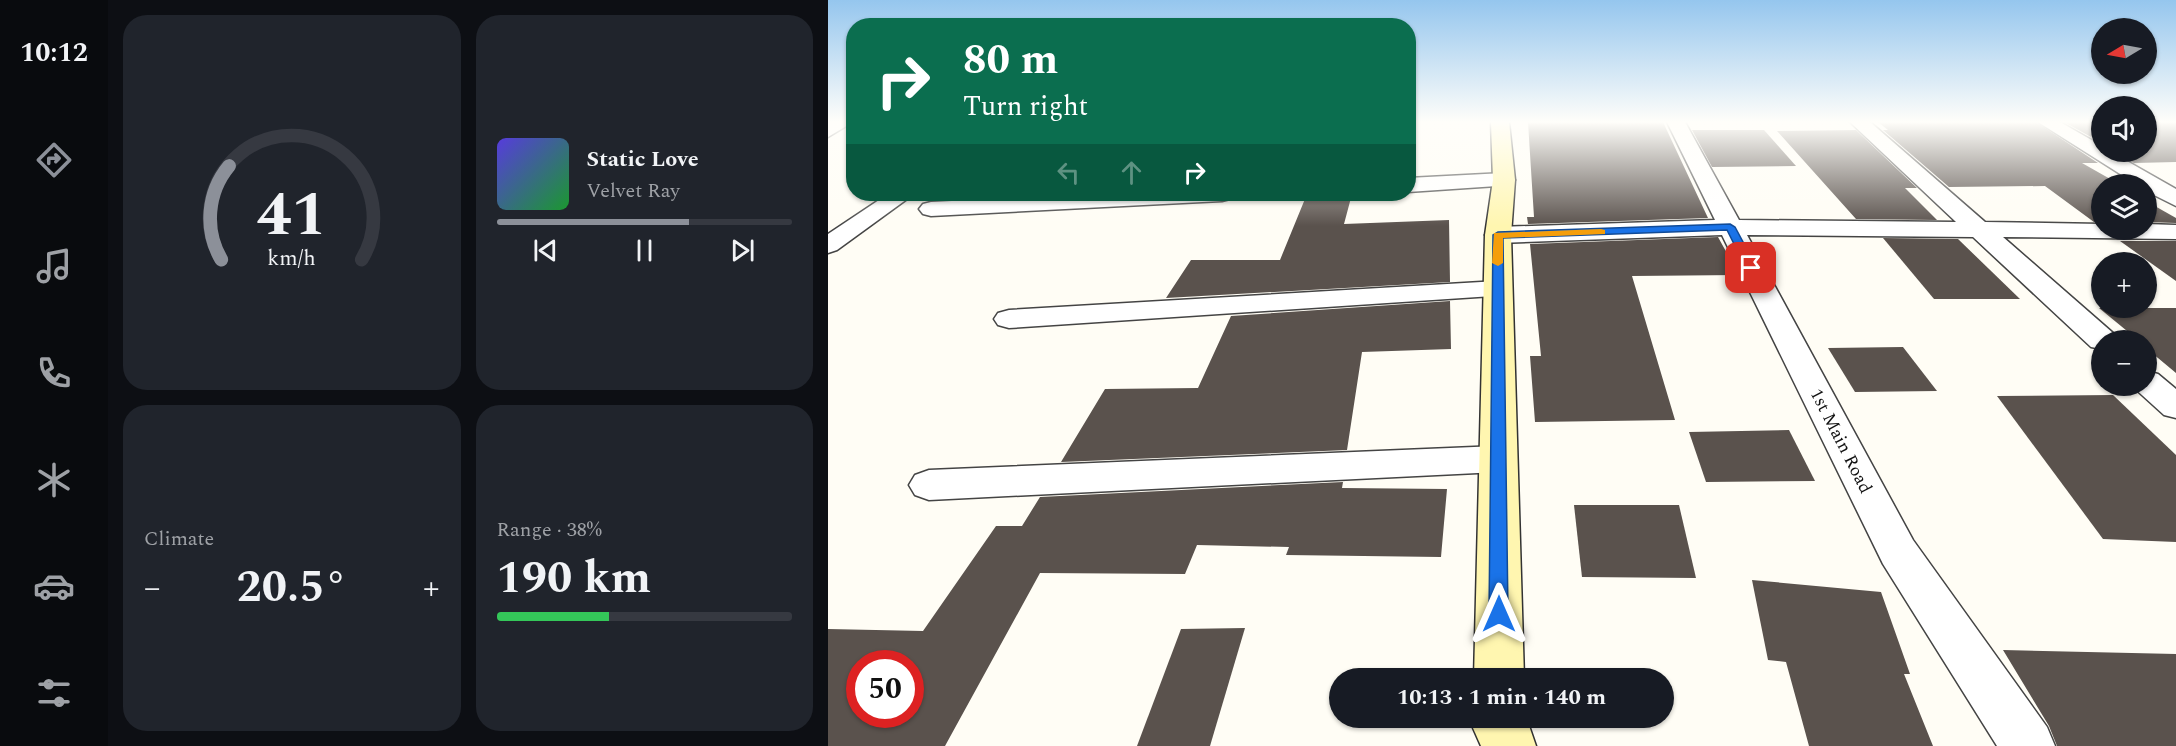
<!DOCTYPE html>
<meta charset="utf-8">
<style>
:root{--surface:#171b24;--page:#20242c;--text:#f1f3f6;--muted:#9ea1a6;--line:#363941;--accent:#8c9099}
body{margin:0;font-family:Spectral,serif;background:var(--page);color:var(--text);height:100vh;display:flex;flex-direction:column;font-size:22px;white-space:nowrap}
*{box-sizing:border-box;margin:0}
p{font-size:20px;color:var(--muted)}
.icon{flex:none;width:33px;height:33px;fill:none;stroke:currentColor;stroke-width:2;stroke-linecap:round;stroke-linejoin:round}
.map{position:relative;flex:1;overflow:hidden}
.panel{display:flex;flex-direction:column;gap:15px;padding:15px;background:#0d0f14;width:720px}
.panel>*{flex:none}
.top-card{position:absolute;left:18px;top:18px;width:570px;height:183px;border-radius:24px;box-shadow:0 2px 4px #0004;background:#0b6e4f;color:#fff;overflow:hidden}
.needle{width:39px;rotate:260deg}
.tools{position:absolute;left:1263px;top:18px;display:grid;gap:12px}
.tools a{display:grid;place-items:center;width:66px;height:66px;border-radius:50%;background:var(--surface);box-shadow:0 2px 4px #0004;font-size:30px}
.speed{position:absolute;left:18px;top:650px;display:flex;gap:12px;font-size:30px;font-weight:700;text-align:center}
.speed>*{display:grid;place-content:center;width:78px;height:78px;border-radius:50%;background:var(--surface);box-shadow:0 2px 4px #0004;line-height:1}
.speed .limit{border:9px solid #d22;background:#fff;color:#111}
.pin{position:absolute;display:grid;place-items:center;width:51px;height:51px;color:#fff;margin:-26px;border-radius:12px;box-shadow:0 3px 9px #0006}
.me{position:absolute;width:66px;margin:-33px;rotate:0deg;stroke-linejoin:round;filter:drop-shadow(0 0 4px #0008)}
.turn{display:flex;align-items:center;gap:21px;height:126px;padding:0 18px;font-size:27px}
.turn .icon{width:78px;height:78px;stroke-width:2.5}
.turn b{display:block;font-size:42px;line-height:51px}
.lanes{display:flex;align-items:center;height:57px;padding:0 18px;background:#0003;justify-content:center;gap:30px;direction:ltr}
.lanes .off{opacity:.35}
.big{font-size:45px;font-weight:700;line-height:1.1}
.panel .card{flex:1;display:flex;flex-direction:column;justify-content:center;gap:9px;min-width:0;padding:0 21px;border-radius:24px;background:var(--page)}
.panel .dial{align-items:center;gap:0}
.dial svg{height:156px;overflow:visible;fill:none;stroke:var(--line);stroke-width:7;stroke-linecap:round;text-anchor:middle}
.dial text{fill:var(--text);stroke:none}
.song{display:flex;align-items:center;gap:18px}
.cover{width:72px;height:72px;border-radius:9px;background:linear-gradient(135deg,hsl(250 70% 55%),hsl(130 70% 35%))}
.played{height:6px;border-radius:3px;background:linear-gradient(90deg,var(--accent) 65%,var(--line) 65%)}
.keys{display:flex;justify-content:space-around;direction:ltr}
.heat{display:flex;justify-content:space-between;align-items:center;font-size:33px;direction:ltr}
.charge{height:9px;border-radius:4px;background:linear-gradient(90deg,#34c759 38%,var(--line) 0)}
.panel .tiles{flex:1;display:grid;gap:15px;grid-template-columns:repeat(2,1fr)}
.trip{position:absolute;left:501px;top:668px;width:345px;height:60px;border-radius:30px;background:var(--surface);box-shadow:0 2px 4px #0004;font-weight:700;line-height:60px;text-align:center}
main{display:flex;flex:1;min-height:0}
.dock{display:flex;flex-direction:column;width:108px;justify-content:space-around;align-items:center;background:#090b0e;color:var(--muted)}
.dock .icon{width:42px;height:42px}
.dock .selected{color:var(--accent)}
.dock b{font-size:27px;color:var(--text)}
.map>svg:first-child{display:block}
.building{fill:#5a524d;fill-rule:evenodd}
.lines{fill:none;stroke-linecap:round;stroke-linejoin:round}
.minor-casing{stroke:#444;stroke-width:3}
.secondary-casing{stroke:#333;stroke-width:3}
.minor{fill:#fff;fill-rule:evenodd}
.secondary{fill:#fff6b0;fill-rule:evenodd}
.route{fill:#1a73e8;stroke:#114b97;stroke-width:1.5}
.slow{fill:#f59e0b}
.labels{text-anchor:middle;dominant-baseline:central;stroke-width:6;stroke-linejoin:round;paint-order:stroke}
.street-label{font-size:18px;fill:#111;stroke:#fff}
</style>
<main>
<nav class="dock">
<b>10:12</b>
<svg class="icon selected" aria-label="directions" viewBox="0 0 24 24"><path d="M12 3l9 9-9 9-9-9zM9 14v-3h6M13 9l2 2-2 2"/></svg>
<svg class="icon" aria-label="music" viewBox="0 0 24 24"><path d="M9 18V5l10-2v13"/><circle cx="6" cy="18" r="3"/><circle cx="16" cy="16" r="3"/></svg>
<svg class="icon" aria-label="phone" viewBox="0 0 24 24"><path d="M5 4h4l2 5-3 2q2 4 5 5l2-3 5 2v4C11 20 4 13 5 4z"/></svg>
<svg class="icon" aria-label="climate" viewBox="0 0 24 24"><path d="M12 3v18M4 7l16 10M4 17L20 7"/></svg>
<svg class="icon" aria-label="car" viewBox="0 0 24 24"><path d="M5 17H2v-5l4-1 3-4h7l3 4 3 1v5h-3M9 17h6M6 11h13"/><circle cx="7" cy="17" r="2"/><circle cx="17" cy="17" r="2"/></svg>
<svg class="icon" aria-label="filters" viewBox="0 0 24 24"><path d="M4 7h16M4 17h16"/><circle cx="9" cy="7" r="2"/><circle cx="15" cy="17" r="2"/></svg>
</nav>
<section class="panel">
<div class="tiles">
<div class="card dial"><svg viewBox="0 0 100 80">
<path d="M14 69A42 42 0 1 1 86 69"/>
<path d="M14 69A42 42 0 0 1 18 21" stroke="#8c9099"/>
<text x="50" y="56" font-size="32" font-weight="700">41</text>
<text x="50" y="72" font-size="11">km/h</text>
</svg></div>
<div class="card">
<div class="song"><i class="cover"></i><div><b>Static Love</b><p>Velvet Ray</p></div></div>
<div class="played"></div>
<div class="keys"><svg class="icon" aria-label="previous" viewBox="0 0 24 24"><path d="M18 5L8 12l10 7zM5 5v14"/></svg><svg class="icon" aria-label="pause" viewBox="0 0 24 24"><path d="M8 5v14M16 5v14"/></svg><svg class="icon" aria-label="next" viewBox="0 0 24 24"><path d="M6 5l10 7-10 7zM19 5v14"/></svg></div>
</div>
<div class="card"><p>Climate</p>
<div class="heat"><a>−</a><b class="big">20.5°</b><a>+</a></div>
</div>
<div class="card"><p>Range · 38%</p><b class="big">190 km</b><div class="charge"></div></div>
</div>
</section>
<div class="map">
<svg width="1348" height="746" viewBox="0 0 1348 746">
<rect width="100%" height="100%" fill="#fffdf5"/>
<!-- building -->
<g class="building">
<polygon points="700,122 835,122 880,218 700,224 699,217 706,217"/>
<polygon points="1050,122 1208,122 1270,163 1254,163 1291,184 1274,184 1274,222 1266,222 1217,186 1121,187 1055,130 1060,130"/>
<polygon points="1236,122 1274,122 1274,143"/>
<polygon points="1318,122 1348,122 1348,162 1306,163 1287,152 1318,152"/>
<polygon points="864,130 936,130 968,166 884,167"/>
<polygon points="1028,130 1089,188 1077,188 1109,220 1028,219 949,131"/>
<polygon points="479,194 524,194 516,224 621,220 622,282 338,298 363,260 452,260"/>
<polygon points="1318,201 1348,218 1348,223 1318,222"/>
<polygon points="890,237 911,275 804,276 847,420 707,422 702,356 713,356 702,244"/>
<polygon points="1055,238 1130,239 1192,299 1106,299"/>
<polygon points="1292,241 1348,241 1348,281"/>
<polygon points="622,301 623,349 534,352 519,450 233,462 277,389 370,388 403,316"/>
<polygon points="1271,308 1348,308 1348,373 1318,348 1318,340 1310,340"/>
<polygon points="1075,347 1109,391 1027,392 1000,348"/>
<polygon points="1285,395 1348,455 1348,542 1275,539 1169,396"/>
<polygon points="961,430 987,481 878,482 861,432"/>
<path d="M515 482 514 488 619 489 613 557 458 555 461 547 369 545 357 574 212 573 117 746H0V629L95 631 168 526H194L212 497ZM32 663H82V714H32Z"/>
<polygon points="746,505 851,505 868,578 754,577"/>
<polygon points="924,580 1053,592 1082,674 1076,674 1105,746 981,746 958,662 940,660"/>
<polygon points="417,628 382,746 309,746 353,629"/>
<polygon points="1175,650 1348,654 1348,746 1229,746 1221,726"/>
</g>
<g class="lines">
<defs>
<g id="minor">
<polygon points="3,122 25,122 0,137 0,123"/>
<polygon points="839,122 857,122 911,220 1128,222 1022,122 1042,122 1157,222 1274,224 1274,230 1318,230 1318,224 1348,225 1348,239 1175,237 1285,333 1289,340 1274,340 1274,349 1263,347 1145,237 919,235 1085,540 1219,727 1227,746 1169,746 1055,564 894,235 670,243 661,240 657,235 661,230 670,227 887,220"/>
<polygon points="1210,122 1232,122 1274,146 1274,152 1283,152 1348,189 1348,206 1318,191 1318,184 1308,184"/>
<polygon points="676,173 684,175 687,180 684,185 580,192 580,178"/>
<polygon points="60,194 86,194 9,250 0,253 0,234"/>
<polygon points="269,194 405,194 402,199 394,201 103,216 95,214 91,209 95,204 103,202"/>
<polygon points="670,281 680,283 684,289 680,295 181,328 170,325 166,319 170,313 181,310"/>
<polygon points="1318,371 1330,374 1348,389 1348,418 1336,415 1304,386 1318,386"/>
<polygon points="670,446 683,450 689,459 683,468 670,472 101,500 87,495 81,485 87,475 101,470"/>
</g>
<g id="secondary">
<polygon points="663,122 681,122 687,180 683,235 696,678 646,678 657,235 665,180"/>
<polygon points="646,717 698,717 708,746 653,746 645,728"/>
</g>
</defs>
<!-- minor casing -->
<use href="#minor" class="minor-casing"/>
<!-- secondary casing -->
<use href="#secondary" class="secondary-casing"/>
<!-- minor -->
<use href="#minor" class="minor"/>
<!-- secondary -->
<use href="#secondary" class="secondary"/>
</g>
<!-- sky -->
<linearGradient id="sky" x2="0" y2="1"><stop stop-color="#95c6ee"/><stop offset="0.54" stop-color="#fffefa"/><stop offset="1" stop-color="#fffefa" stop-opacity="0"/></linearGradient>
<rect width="1348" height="226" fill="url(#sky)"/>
<!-- route -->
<polygon class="route" points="902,224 907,227 929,268 927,270 919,270 899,230 675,238 680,614 678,619 671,622 664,619 661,614 665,235 670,232"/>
<!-- slow -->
<polygon class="slow" points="773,229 777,230 777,234 675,238 675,263 670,266 664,263 666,233"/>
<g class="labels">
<!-- street labels -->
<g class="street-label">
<text transform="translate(1013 441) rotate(63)">1st Main Road</text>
</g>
</g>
</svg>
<div class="tools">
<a><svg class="needle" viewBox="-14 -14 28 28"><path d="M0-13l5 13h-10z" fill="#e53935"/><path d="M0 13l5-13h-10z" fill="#9ea1a6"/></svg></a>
<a><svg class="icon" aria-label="sound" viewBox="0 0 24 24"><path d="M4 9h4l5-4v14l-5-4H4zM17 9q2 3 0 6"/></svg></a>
<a><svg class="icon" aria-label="layers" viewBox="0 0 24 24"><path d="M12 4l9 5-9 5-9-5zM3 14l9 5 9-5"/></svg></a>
<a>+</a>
<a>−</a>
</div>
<div class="speed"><div class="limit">50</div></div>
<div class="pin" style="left:923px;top:268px;background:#d93025"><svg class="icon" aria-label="arrive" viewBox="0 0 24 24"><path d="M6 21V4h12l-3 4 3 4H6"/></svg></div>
<svg class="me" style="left:671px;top:614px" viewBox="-20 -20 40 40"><path d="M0-17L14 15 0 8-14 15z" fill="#1a73e8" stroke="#fff" stroke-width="4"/></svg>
<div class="trip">10:13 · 1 min · 140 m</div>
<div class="top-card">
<div class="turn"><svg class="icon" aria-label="right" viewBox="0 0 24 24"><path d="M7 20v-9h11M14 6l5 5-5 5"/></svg><div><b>80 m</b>Turn right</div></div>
<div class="lanes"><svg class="icon off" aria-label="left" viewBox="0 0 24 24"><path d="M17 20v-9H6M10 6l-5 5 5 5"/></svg><svg class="icon off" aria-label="ahead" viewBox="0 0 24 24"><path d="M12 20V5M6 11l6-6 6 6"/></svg><svg class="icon" aria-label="right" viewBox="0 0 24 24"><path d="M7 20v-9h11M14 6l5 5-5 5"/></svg></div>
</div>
</div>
</main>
